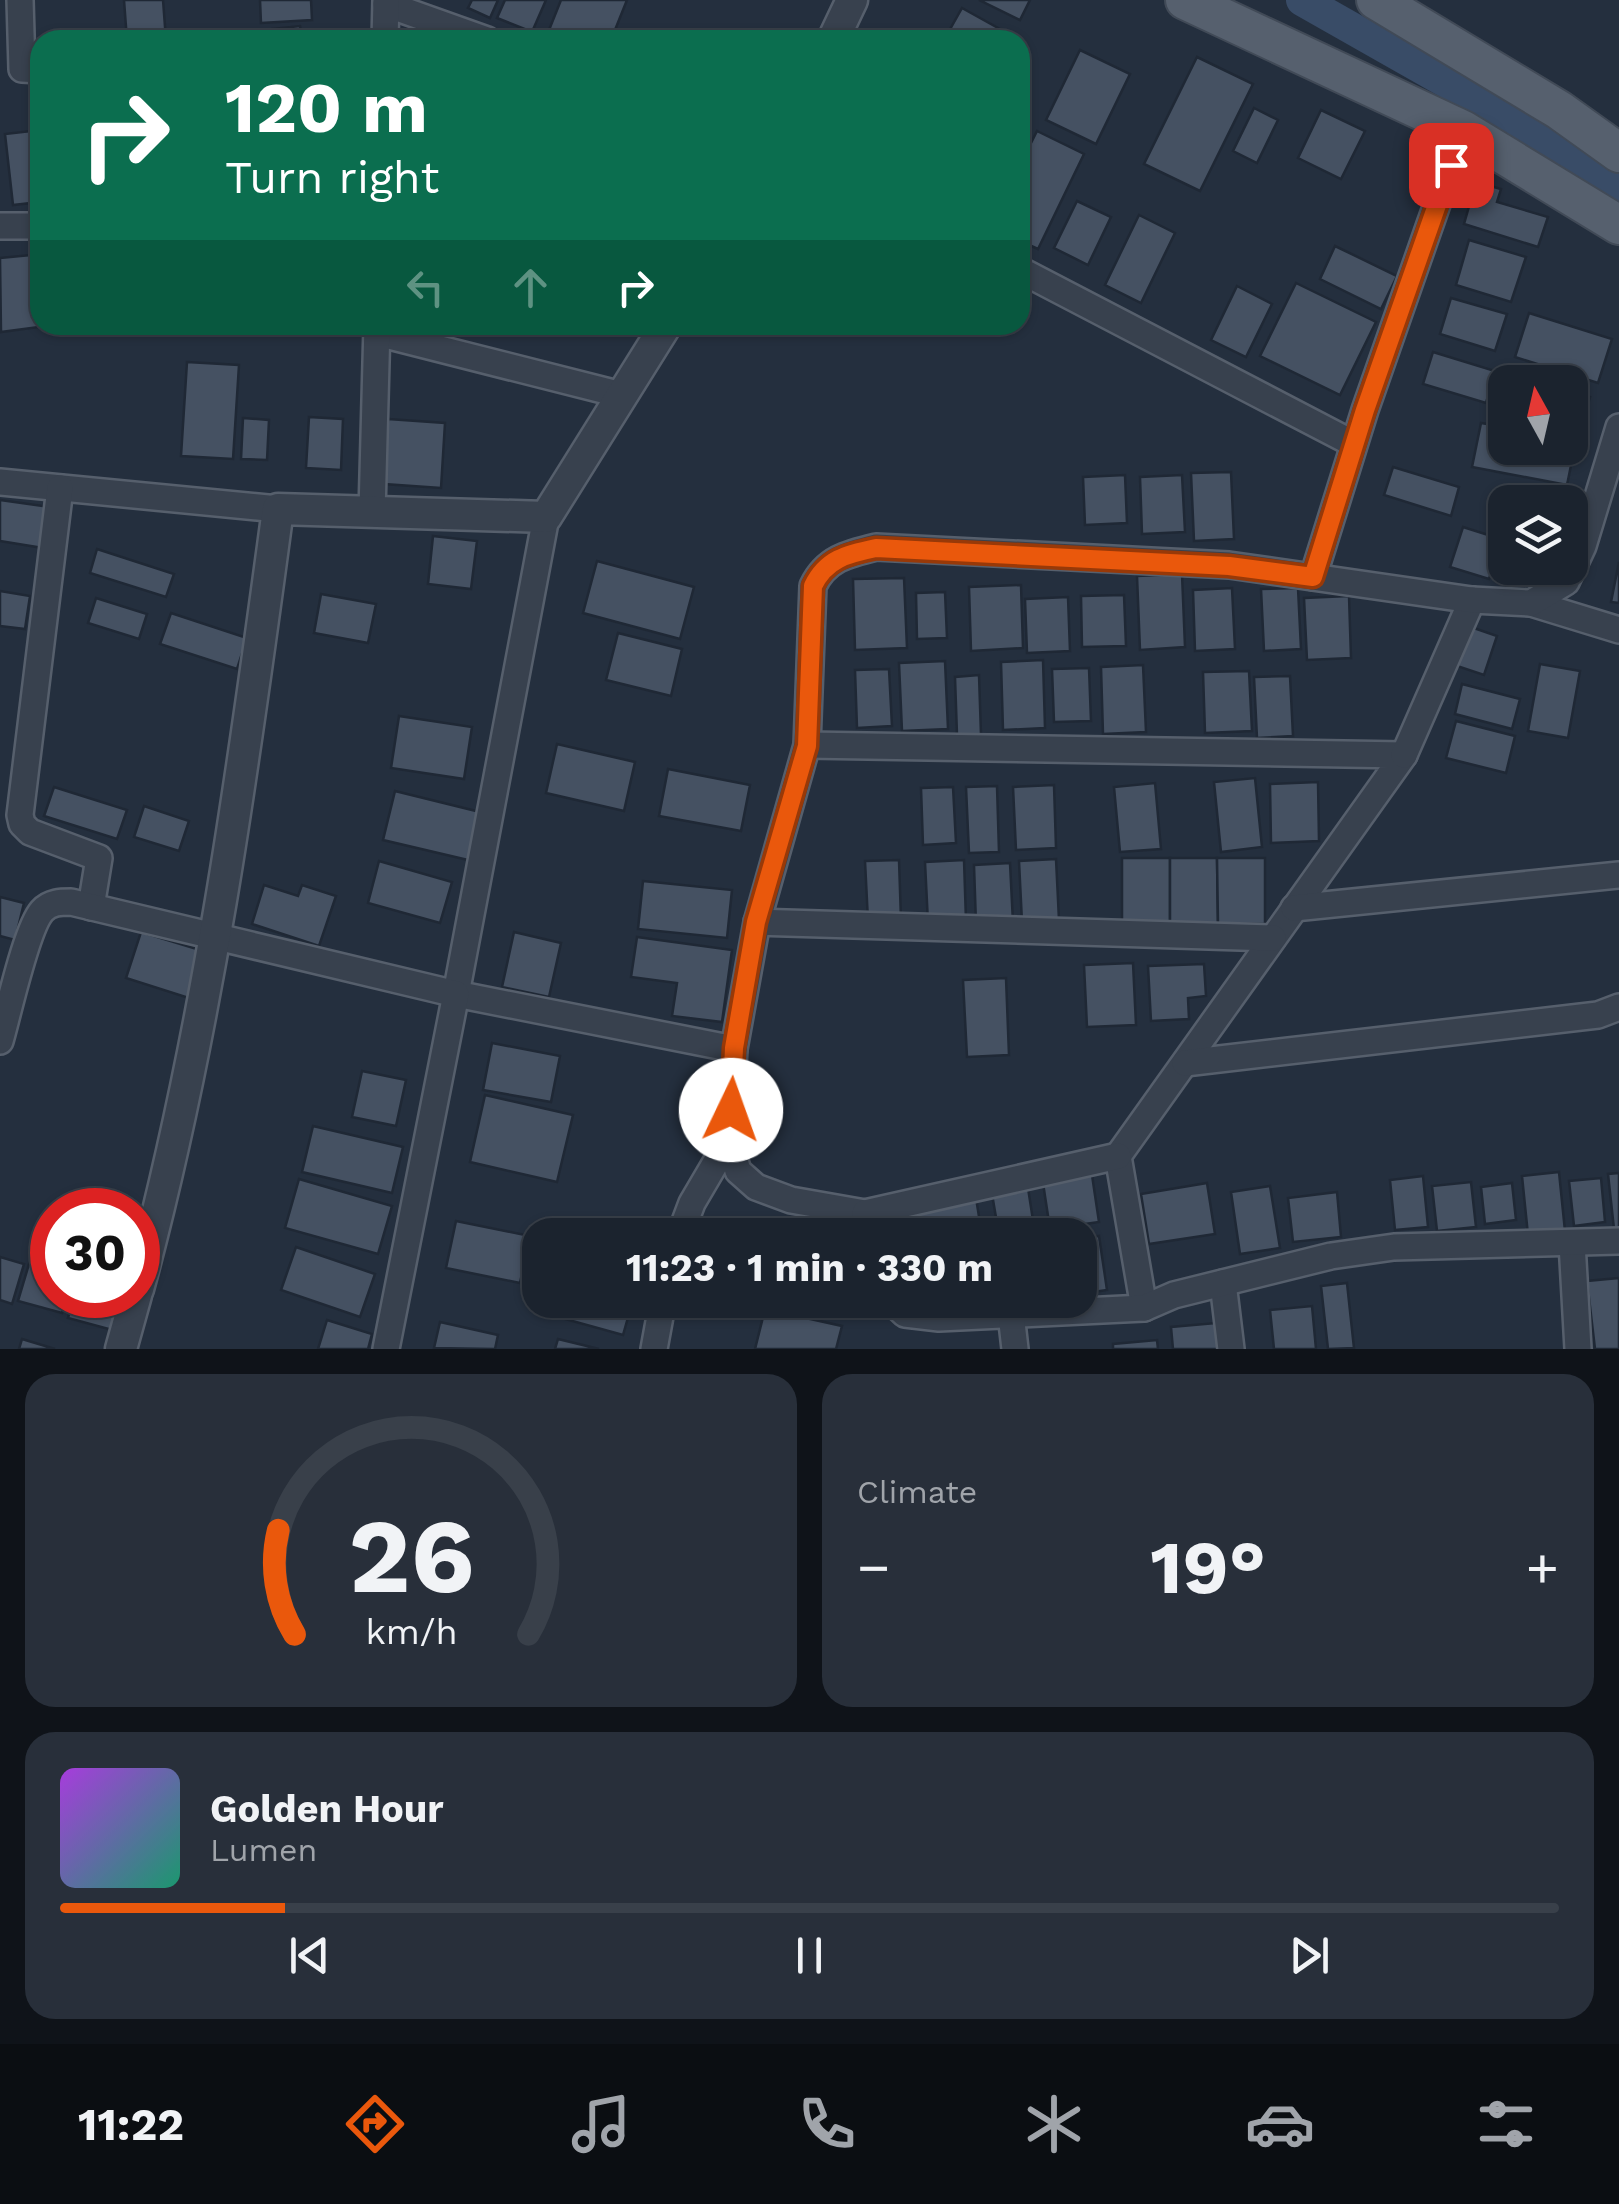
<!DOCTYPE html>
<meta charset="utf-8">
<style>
:root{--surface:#1b232e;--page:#282f3a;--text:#f1f3f6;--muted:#a0a4aa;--line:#39404a;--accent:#ea580c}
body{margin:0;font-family:"Work Sans",sans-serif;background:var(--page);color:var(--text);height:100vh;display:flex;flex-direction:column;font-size:38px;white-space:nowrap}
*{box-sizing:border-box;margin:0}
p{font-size:32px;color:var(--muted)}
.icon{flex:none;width:55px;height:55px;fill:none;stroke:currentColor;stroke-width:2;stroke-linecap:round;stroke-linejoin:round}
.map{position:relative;height:1349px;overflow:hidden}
.panel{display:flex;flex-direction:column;gap:25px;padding:25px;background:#0f1319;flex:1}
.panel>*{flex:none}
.top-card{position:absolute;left:30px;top:30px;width:1000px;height:305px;border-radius:30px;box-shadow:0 2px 8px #0004,0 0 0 2px var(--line);background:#0b6e4f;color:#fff;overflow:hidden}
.needle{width:65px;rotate:352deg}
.tools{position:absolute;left:1488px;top:365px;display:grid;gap:20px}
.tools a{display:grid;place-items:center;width:100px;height:100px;border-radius:20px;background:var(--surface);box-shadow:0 2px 8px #0004,0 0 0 2px var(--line);font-size:50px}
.speed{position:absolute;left:30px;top:1188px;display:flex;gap:20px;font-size:50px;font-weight:700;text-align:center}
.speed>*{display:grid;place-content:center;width:130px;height:130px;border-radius:50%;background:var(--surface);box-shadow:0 2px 8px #0004,0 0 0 2px var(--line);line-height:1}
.speed .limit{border:15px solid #d22;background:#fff;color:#111}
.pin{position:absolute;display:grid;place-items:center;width:85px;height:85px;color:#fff;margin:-42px;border-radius:20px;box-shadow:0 5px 15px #0006}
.me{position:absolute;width:110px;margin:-55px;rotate:3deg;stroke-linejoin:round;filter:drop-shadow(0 0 8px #0008)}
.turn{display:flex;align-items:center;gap:35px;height:210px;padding:0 30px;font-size:45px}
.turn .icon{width:130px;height:130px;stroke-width:2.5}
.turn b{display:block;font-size:70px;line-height:85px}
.lanes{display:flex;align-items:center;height:95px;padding:0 30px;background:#0003;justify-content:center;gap:50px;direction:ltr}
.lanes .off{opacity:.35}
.big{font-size:75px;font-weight:700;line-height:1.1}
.panel .tile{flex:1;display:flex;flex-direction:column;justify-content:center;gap:15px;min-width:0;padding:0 35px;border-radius:30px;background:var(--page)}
.panel .dial{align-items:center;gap:0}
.dial svg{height:260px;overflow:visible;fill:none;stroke:var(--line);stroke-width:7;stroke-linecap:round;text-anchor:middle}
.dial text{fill:var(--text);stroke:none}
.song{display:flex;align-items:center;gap:30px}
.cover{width:120px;height:120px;border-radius:15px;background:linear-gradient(135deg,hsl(280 70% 55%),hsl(160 70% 35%))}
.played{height:10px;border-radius:5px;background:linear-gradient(90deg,var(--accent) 15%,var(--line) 15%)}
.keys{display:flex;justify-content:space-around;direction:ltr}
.heat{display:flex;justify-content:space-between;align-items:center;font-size:55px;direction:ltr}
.panel .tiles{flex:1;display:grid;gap:25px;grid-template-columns:1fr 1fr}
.tile:last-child{grid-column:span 2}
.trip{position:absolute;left:522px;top:1218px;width:575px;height:100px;border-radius:30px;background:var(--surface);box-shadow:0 2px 8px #0004,0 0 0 2px var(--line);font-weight:700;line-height:100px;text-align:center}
.dock{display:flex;height:160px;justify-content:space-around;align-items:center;background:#0b0e12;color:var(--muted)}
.dock .icon{width:70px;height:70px}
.dock .on{color:var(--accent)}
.dock b{font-size:45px;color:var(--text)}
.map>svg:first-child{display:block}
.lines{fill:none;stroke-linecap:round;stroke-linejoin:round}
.canal{stroke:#394c67;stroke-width:32}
.building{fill:#455162;stroke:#1f2835;stroke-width:2.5}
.minor-casing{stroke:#565f6c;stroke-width:30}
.tertiary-casing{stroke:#565f6c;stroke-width:35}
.primary-casing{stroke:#414a57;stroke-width:42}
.minor{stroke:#38414e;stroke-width:25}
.tertiary{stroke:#38414e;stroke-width:30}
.primary{stroke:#56606e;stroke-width:38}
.route-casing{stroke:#983908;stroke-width:25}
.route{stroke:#ea580c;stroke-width:18}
</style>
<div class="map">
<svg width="1619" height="1349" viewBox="0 0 1619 1349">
<rect width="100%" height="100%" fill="#242f3e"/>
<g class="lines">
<!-- canal -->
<polyline class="canal" points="1302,0 1510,118 1619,191"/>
</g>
<!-- building -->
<g class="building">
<polygon points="124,0 163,0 166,40 127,40"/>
<polygon points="260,0 311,0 312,20 261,23"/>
<polygon points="472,0 498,0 490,18 468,8"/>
<polygon points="505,0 546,0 532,32 497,18"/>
<polygon points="561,0 627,0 611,40 545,40"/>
<polygon points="979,0 1030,0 1020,20"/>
<polygon points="962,8 1007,33 1003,40 944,40"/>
<polygon points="300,26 302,40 246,40 245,32"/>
<polygon points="1080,50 1130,74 1096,144 1046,120"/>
<polygon points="1197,57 1253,84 1200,191 1144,164"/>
<polygon points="1254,108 1278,120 1257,163 1233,151"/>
<polygon points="1321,110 1365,131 1341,179 1298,158"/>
<polygon points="40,130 40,202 13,205 5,134"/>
<polygon points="1037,131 1084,154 1038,249 1020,241 1020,165"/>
<polygon points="1476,182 1501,189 1497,202 1548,217 1538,247 1464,224"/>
<polygon points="1077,201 1111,217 1088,265 1054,248"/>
<polygon points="1139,215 1175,233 1141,303 1105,285"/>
<polygon points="1469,240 1526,257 1511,302 1456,285"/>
<polygon points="1335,246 1397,276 1381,309 1320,279"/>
<polygon points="31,255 39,327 1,332 0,258"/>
<polygon points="1296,283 1376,322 1340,395 1260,356"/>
<polygon points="1237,286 1272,304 1246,357 1211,340"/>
<polygon points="1451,298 1507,314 1495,351 1440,334"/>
<polygon points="1529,313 1612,339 1598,383 1515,357"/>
<polygon points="396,325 444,325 443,330"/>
<polygon points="1433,352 1495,371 1486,403 1423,384"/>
<polygon points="187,362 239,365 233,459 181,456"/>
<polygon points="1570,391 1590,397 1583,420 1570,416"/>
<polygon points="309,417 343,419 341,470 306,468"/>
<polygon points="243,418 269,420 267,460 241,459"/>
<polygon points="388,419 445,423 441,488 384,484"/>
<polygon points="1481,423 1505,427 1505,448 1570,448 1570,440 1576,441 1567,485 1472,467"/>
<polygon points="1393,467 1459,487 1451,516 1384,495"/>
<polygon points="1231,472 1234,539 1194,541 1191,473"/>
<polygon points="1125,475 1127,523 1085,525 1083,477"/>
<polygon points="1182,475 1185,532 1142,534 1140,477"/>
<polygon points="0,500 50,507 43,548 0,541"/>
<polygon points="1463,527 1501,539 1489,579 1450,567"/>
<polygon points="433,536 477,541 471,589 428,584"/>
<polygon points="97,549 174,574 166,597 90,573"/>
<polygon points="597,561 694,587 680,639 583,613"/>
<polygon points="1619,562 1619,603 1611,602"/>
<polygon points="1510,568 1550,568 1555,569 1549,587 1507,575"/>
<polygon points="1182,574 1185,647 1140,650 1137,576"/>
<polygon points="904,578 907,648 855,650 853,579"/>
<polygon points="1021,585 1023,648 971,651 969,587"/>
<polygon points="1232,588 1235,649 1195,651 1193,590"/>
<polygon points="1298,588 1301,649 1264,651 1261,589"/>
<polygon points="0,591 30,596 25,629 0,626"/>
<polygon points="945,592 947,638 917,639 916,593"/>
<polygon points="321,594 376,604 368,643 314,633"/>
<polygon points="1124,595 1126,646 1082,647 1081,596"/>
<polygon points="1349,596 1351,658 1307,660 1304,598"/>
<polygon points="1068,597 1070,651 1027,653 1025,599"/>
<polygon points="96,598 147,614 139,639 88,623"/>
<polygon points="171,613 247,638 237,669 160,644"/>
<polygon points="1468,626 1497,636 1484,675 1454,665"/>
<polygon points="618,633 682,649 671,696 606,680"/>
<polygon points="1043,660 1045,728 1003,730 1001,662"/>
<polygon points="945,661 948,729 902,731 899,663"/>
<polygon points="1540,664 1580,671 1568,738 1528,731"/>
<polygon points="1143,665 1146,732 1103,734 1101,667"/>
<polygon points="1089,668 1091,721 1054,722 1052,669"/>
<polygon points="889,669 892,726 857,728 855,670"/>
<polygon points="1249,671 1252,731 1205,733 1203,672"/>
<polygon points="979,675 981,735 957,735 955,677"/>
<polygon points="1290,676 1293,736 1257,738 1254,677"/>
<polygon points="1462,684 1520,699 1512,729 1455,714"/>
<polygon points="399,716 472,727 464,779 391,768"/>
<polygon points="1456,721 1515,736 1506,773 1446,758"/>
<polygon points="557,744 635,762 624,811 546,793"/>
<polygon points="668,769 750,785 741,831 659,816"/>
<polygon points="1255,778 1262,847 1221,852 1214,782"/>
<polygon points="1318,782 1319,841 1271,843 1270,784"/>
<polygon points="1155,783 1161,849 1120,852 1114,787"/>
<polygon points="1054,785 1056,848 1016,850 1013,787"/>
<polygon points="997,786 999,852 969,853 966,787"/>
<polygon points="54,787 127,810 117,839 44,816"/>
<polygon points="953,787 956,843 923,845 921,788"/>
<polygon points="395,791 480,812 468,860 383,840"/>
<polygon points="144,806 189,821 179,851 134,837"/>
<rect x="1122" y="858" width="48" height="66"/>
<polygon points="1170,858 1217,858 1218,924 1170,924"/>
<polygon points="1217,858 1265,858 1265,924 1218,924"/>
<polygon points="1056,859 1059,920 1022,922 1019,861"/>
<polygon points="899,860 901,920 868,921 865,861"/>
<polygon points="964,860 966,921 928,923 925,862"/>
<polygon points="379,861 452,882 440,923 368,903"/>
<polygon points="1010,863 1013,923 976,924 974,865"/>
<polygon points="643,881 732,890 727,938 638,929"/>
<polygon points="264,885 298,896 302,885 336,896 319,946 252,924"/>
<polygon points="0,897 24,903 15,940 0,936"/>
<polygon points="141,932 210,953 195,1000 126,978"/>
<polygon points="514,932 561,943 549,997 502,987"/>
<polygon points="637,937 732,950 722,1022 672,1016 677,983 631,977"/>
<polygon points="1133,963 1136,1025 1087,1027 1084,965"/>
<polygon points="1204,964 1206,996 1188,998 1189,1019 1151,1021 1148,966"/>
<polygon points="1006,978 1009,1055 967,1057 963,980"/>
<polygon points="492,1043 560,1056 551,1102 483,1090"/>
<polygon points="362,1071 406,1080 396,1126 352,1117"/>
<polygon points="485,1095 573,1115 557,1182 470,1162"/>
<polygon points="313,1126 403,1147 392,1193 302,1172"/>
<polygon points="1559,1172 1565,1231 1528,1235 1522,1176"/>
<polygon points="1619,1173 1619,1229 1614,1229 1608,1174"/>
<polygon points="1092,1175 1099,1222 1050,1229 1043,1183"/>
<polygon points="1423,1176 1428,1227 1395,1230 1390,1180"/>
<polygon points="1601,1178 1605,1222 1574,1226 1569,1181"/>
<polygon points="299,1179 392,1206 378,1254 285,1228"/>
<polygon points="1471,1182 1476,1227 1437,1231 1432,1186"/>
<polygon points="1207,1183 1215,1234 1149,1244 1141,1194"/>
<polygon points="1512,1183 1516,1220 1485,1224 1481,1187"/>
<polygon points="1270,1186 1280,1248 1240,1254 1231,1192"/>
<polygon points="1028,1188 1035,1233 999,1235 992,1194"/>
<polygon points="1337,1192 1341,1237 1293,1242 1288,1198"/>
<polygon points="976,1198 982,1235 918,1235 914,1208"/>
<polygon points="456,1221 530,1236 520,1283 446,1268"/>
<polygon points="572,1228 597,1235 570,1235"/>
<polygon points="1099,1236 1107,1290 1080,1294 1080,1239"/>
<polygon points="296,1247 375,1274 360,1317 281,1290"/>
<polygon points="0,1257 24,1264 12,1304 0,1300"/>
<polygon points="29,1264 52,1271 52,1295 67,1295 62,1313 18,1301"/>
<polygon points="1619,1278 1619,1349 1595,1349 1587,1281"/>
<polygon points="1347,1283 1354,1348 1328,1349 1321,1286"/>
<polygon points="75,1295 126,1295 116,1331 68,1318"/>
<polygon points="551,1300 633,1300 623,1335 547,1314"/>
<polygon points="934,1300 984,1300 984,1301 935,1309"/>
<polygon points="1312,1306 1316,1349 1274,1349 1270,1310"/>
<polygon points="765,1309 842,1326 836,1349 755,1349"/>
<polygon points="327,1320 372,1334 368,1349 318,1349"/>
<polygon points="440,1322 498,1335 495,1349 434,1348"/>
<polygon points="1216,1323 1219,1349 1173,1349 1171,1327"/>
<polygon points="22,1339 55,1349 19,1349"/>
<polygon points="558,1339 599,1349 555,1349"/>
<polygon points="1157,1340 1158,1349 1113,1349 1113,1344"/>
</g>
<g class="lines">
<defs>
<g id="minor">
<polyline points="20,0 22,69 40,70"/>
<polyline points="386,4 487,40"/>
<polyline points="385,40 386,0"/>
<polyline points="0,226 40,226"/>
<polyline points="1020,270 1354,444"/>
<polyline points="377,333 622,395"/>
<polyline points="0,482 278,509"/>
<polyline points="60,488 20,815 22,824 30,832 99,858 91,907"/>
<polyline points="372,512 377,325"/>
<polyline points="546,517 456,994 734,1049 729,1140 738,1171 756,1187 791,1200 865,1213 870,1235"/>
<polyline points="1313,577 1365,410 1463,130"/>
<polyline points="1531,603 1619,630"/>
<polyline points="807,745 1404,755 1118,1156 1144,1308"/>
<polyline points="1404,755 1472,600"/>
<polyline points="1294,908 1619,875"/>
<polyline points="757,922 1273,938"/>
<path d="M0 1041C8 1014 26 929 42 911 50 902 61 902 71 902L456 994 386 1349"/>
<path d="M734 1049 757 922 807 745 813 586C826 559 847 554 876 547L1229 565 1472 600 1531 603 1566 582 1583 546 1619 427"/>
<polyline points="1185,1063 1598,1015 1619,1007"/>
<polyline points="865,1213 1118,1156"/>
<polyline points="680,1235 692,1203 729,1140"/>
<polyline points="1572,1243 1578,1349"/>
<polyline points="1223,1283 1231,1349"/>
<polyline points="890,1300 905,1314 939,1318 1144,1308 1174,1295 1331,1256 1394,1247 1619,1241"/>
<polyline points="1011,1314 1015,1349"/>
<polyline points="654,1349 663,1300"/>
</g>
<g id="tertiary">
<polyline points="833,40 852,0"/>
<path d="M138 1289C207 1034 243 771 278 509L546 517 666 325"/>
<polyline points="121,1349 136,1295"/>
</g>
<g id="primary">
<polyline points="1185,0 1463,130 1619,225"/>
<polyline points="1376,0 1559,110 1619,153"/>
</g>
</defs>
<!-- minor casing -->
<use href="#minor" class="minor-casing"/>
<!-- tertiary casing -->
<use href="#tertiary" class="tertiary-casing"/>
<!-- primary casing -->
<use href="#primary" class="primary-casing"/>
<!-- minor -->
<use href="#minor" class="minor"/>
<!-- tertiary -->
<use href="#tertiary" class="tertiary"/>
<!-- primary -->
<use href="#primary" class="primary"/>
</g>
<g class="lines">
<defs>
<path id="route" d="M731 1110 734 1048 756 922 807 746 813 586C826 559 847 554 876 548L1229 566 1313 577 1365 410 1451 165"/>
</defs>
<!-- route casing -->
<use href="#route" class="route-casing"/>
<!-- route -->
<use href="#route" class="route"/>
</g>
</svg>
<div class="tools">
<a><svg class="needle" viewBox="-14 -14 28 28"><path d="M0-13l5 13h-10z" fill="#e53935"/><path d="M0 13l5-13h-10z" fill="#a0a4aa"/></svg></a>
<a><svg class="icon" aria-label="layers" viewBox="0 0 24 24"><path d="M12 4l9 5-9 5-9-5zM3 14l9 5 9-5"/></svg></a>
</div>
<div class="speed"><div class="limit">30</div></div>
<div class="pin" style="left:1451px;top:165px;background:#d93025"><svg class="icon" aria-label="arrive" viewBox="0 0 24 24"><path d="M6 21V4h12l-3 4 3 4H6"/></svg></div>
<svg class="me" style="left:731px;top:1110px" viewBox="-20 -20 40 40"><circle r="19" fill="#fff"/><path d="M0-13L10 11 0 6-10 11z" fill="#ea580c"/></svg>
<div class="trip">11:23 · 1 min · 330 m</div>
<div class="top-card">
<div class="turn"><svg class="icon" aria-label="right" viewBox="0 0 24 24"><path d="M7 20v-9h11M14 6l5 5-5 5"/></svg><div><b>120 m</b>Turn right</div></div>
<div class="lanes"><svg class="icon off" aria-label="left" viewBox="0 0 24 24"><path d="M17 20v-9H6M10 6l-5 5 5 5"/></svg><svg class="icon off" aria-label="ahead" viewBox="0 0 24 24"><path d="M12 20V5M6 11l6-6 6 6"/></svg><svg class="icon" aria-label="right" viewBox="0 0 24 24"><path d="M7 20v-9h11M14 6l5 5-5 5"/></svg></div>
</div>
</div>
<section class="panel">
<div class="tiles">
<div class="tile dial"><svg viewBox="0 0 100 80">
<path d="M14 69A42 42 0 1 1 86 69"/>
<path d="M14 69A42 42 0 0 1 9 37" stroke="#ea580c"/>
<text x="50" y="56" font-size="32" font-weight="700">26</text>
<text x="50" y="72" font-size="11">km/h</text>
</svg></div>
<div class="tile"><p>Climate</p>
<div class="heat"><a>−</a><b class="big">19°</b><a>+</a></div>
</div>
<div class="tile">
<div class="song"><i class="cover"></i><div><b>Golden Hour</b><p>Lumen</p></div></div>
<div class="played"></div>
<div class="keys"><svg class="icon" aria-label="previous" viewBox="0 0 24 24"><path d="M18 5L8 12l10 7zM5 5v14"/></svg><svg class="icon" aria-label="pause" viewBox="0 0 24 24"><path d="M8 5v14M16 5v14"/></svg><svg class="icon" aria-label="next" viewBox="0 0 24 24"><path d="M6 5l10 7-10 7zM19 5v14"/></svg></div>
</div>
</div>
</section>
<nav class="dock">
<b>11:22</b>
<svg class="icon on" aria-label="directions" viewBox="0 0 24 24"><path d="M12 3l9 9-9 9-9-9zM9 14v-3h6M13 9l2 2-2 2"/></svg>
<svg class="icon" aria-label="music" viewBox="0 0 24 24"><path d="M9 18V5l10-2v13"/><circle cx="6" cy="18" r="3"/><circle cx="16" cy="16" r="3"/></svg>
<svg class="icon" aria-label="phone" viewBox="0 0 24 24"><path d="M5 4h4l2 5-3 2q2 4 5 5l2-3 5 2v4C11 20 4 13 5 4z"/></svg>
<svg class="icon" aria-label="climate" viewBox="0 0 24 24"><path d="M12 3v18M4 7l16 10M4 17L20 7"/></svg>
<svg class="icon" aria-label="car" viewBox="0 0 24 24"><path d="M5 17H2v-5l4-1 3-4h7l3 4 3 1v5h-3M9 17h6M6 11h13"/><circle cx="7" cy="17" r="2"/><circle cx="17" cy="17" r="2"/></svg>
<svg class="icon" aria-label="filters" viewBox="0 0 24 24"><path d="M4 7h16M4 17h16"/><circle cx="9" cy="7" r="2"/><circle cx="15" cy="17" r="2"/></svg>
</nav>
